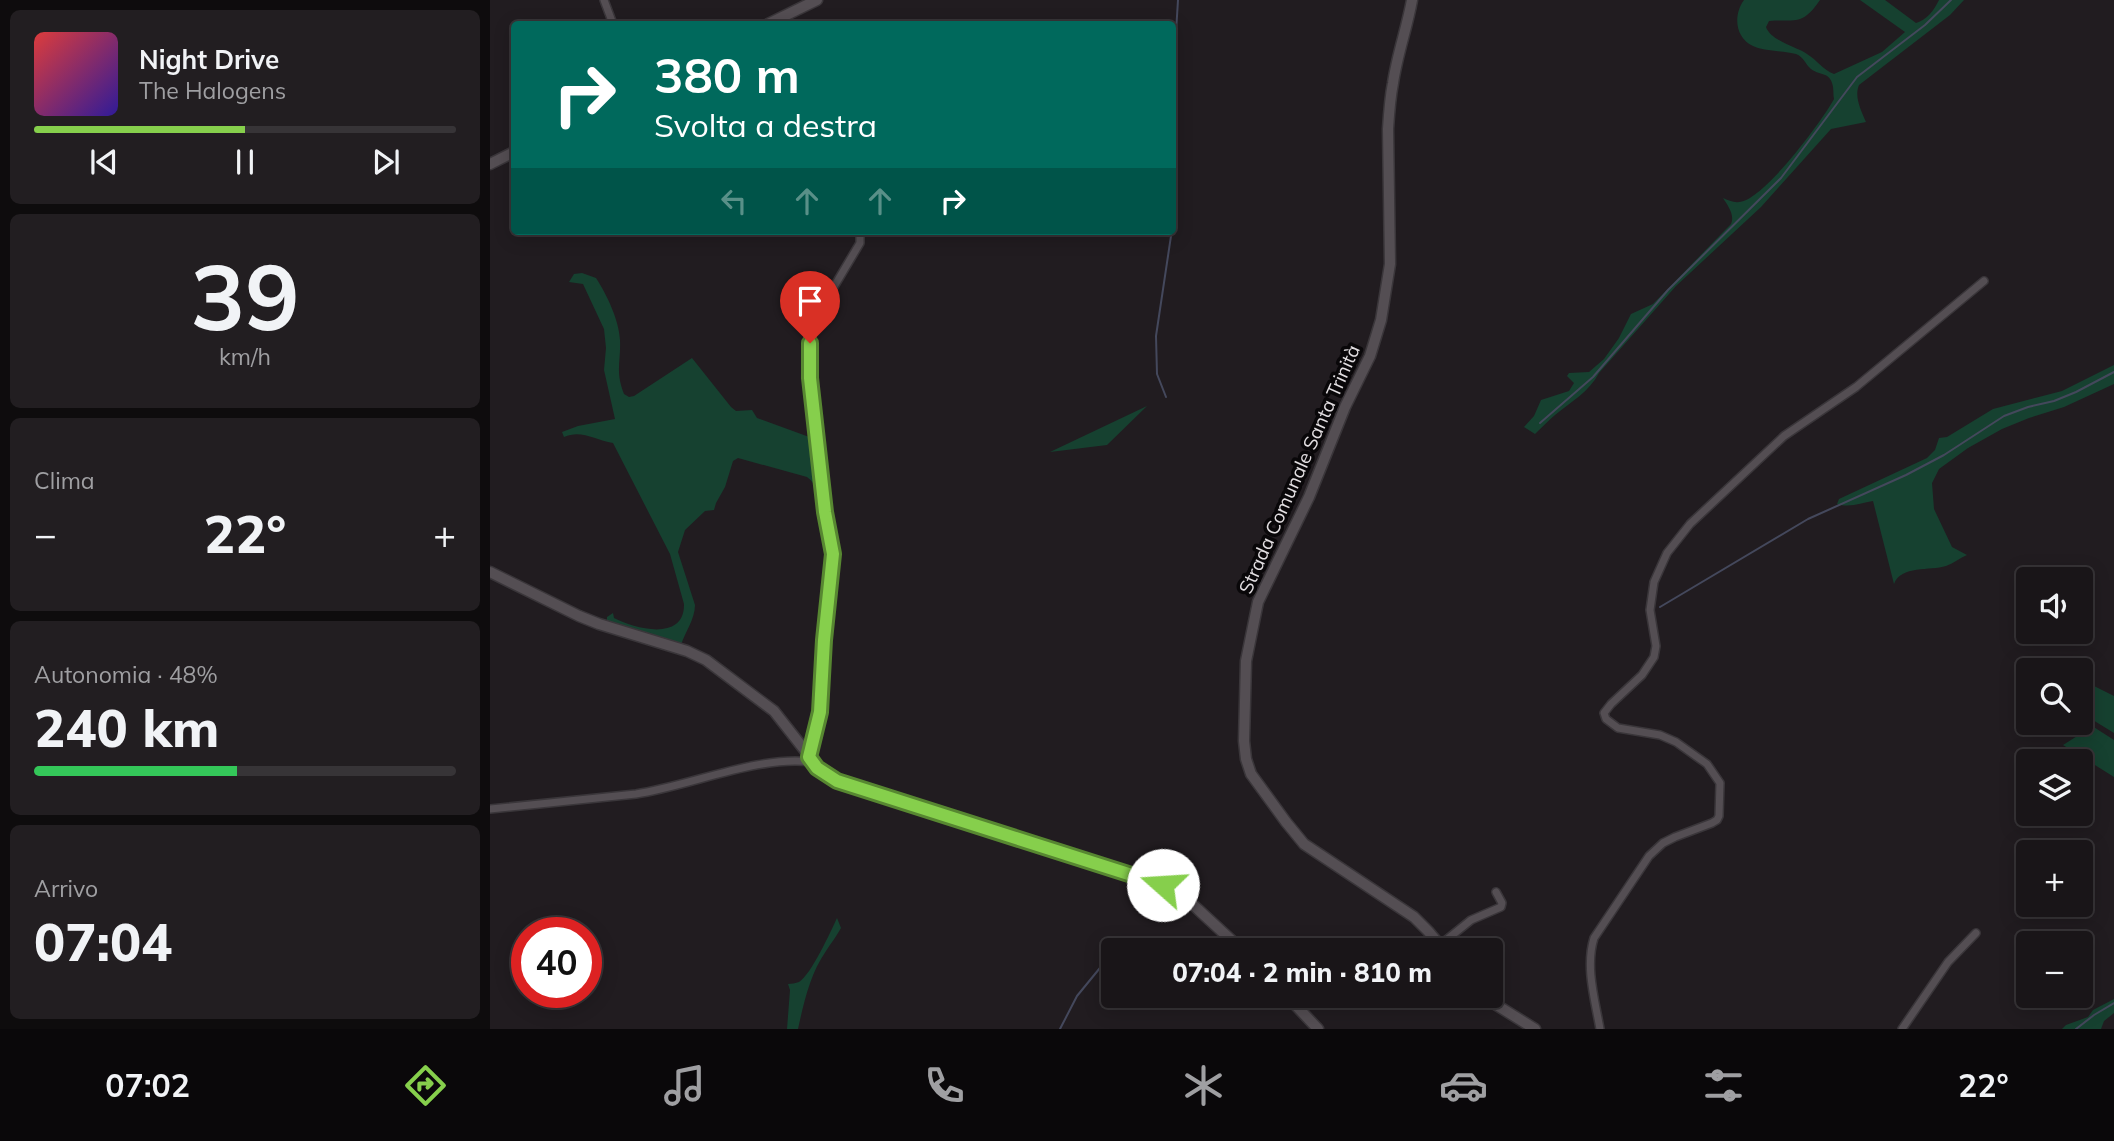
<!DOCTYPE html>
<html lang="it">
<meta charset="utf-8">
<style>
:root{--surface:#191518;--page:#221e21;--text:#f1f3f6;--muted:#9f9fa2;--line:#373437;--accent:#86cf4c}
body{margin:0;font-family:Mulish,sans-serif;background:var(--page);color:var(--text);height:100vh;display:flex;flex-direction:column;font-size:26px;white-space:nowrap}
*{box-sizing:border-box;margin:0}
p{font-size:23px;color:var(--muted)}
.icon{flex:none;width:38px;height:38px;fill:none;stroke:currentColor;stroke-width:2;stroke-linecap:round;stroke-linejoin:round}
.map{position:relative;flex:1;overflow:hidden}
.drawer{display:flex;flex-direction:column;gap:10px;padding:10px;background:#0e0c0d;width:490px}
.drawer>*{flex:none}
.banner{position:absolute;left:21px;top:21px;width:665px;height:214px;border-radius:7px;box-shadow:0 4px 18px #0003,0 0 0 2px var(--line);background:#00695c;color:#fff;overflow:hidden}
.tools{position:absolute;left:1526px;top:567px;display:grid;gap:14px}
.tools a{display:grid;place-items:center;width:77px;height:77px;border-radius:7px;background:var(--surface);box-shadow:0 4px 18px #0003,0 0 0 2px var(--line);font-size:35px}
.speed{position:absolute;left:21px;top:917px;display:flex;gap:14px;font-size:35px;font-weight:700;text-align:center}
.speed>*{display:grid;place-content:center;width:91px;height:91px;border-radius:50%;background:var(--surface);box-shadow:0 4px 18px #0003,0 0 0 2px var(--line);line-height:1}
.speed .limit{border:10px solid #d22;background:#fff;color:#111}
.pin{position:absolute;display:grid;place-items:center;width:60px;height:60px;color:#fff;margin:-72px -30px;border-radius:50% 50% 50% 0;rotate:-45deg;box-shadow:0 0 7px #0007}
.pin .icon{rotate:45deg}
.me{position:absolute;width:77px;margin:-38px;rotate:289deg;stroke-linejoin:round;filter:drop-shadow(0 0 5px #0008)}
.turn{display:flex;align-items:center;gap:24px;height:147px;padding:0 28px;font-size:32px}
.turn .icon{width:91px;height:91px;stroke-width:2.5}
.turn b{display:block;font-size:49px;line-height:60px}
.lanes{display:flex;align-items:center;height:66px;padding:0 28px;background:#0003;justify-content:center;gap:35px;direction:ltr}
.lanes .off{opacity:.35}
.big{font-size:52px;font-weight:800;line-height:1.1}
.drawer .card{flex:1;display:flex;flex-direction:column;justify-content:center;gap:10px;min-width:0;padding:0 24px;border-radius:10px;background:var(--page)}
.drawer .dial{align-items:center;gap:0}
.dial b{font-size:91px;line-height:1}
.song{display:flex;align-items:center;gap:21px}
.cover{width:84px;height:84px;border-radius:10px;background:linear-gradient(135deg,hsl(0 70% 55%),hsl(250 70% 35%))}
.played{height:7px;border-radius:4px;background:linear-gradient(90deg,var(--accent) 50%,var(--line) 50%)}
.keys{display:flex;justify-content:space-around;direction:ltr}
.heat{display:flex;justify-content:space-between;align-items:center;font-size:38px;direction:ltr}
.charge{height:10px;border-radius:5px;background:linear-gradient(90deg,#34c759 48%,var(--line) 0)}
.trip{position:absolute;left:611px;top:938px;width:402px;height:70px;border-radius:7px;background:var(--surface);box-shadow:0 4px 18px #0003,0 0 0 2px var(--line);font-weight:800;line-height:70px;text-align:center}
.tab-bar{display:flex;height:112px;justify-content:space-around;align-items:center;background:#0a080a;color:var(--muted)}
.tab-bar .icon{width:49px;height:49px}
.tab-bar .on{color:var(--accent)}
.tab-bar b{font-size:32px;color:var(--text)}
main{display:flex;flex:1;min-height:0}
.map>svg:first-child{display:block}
.green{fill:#164130}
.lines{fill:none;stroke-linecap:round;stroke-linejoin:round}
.stream{stroke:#44485c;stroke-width:2}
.street-casing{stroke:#3a363a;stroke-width:10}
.secondary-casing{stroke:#3a363a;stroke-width:13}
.street{stroke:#544e53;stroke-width:7}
.secondary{stroke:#544e53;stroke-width:10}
.route-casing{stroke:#578731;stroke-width:18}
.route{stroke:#86cf4c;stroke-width:12}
.labels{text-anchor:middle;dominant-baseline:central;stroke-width:7;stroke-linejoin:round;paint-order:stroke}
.street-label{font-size:19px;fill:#e3dfe2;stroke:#090709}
</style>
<main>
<section class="drawer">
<div class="card">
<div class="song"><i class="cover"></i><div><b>Night Drive</b><p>The Halogens</p></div></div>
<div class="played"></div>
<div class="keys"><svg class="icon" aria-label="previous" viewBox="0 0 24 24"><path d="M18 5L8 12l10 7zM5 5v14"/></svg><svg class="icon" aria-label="pause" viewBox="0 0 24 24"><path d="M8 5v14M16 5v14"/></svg><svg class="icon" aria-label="next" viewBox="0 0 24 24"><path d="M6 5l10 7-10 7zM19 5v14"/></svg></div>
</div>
<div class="card dial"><b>39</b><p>km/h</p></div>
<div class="card"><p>Clima</p>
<div class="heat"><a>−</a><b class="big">22°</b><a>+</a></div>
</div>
<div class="card"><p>Autonomia · 48%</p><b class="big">240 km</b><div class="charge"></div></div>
<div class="card"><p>Arrivo</p><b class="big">07:04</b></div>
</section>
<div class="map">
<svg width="1624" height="1029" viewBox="0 0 1624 1029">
<rect width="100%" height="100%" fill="#211c20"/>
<!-- green -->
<g class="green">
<path d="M1254 0H1330C1312 26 1307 19 1279 21L1276 27C1281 41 1305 46 1317 54 1327 60 1333 70 1344 74L1392 52 1415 32 1370 0H1395L1426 23C1437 20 1444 10 1449 0H1474L1460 15 1369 85C1364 97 1371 110 1376 122L1341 129 1271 207 1186 286 1109 373C1099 392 1082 401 1065 415 1058 421 1052 427 1045 434L1034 427 1044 416 1051 400 1079 391 1084 383 1077 376 1079 373 1099 372 1114 359 1129 338 1141 314 1163 304 1241 224C1245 215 1238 206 1233 198 1238 200 1244 203 1249 202 1273 201 1332 121 1344 99 1343 94 1344 88 1342 83 1339 72 1328 75 1321 69 1315 64 1314 57 1306 54 1296 51 1272 51 1263 46 1245 38 1243 15 1254 0Z"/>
<path d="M92 273 106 278C117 295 129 320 130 340 131 362 125 371 134 394L139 397 144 396 202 358 241 407 246 411 262 410 267 418 322 438 330 507C328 495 327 484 317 477L248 458 243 461 235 487 226 503 224 510 215 511 195 530 188 552 205 605C205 619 195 632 191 645L117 622V617L123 613 124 618C145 629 195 642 194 604L180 554 123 443C105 440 91 429 74 437L72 432 88 426 125 419 114 370 116 348 114 329 93 284 79 282 84 274Z"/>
<path d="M1624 365V384L1574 407 1539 418 1512 429 1478 448 1449 469 1442 483 1444 509 1462 547 1477 555C1470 558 1464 563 1456 566 1440 571 1411 565 1404 584L1383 501C1371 503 1360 508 1347 504L1349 499 1437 458 1445 450 1449 438 1457 437 1503 409 1572 391Z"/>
<polygon points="657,406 617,445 560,452"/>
<path d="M1601 682 1604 686 1624 696V733L1598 717C1605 705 1599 695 1595 684Z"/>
<polygon points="1599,724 1624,740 1624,777 1573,745 1592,733"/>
<path d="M347 918 351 928C346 937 341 943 336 951 320 974 314 1002 308 1029H297L300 990 298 984C301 984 306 983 309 982 321 975 341 931 347 918Z"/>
<polygon points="1624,999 1624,1013 1614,1021 1611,1029 1572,1029 1576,1025 1598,1017 1603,1010"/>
</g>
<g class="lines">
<!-- stream -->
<g class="stream">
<polyline points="676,397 667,374 666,336 687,196 684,65 688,0"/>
<polyline points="1050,423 1103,377 1178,290 1291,178 1367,77 1435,25 1461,0"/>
<polyline points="1170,607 1318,519 1416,475 1454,455 1514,416 1538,407 1564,401 1586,392 1624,372"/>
<polyline points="570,1029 587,996 623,952"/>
<polyline points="1586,1029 1604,1015 1624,1003"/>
</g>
<defs>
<g id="street">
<polyline points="114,0 123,24"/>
<polyline points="319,757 330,712 334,640 343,554 335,512 320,378 320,327 370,243 370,235 367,231"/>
<path d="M0 809 146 794C200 786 269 755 321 762"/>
<polyline points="950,945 981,920 1011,907 1012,903 1006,892"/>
<path d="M1110 1029C1105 1000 1095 967 1104 938L1159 856 1173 843 1185 837 1222 823 1227 820 1229 816 1230 783 1217 764 1186 742 1170 735 1128 728 1116 719 1114 713 1121 704 1152 675 1164 657 1166 646 1160 610 1164 582 1177 553 1200 524 1294 436 1366 387 1494 281"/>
<polyline points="1412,1029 1458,962 1486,933"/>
</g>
<g id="secondary">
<path d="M922 0C917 28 907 55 903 83 900 98 899 113 898 129L900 264 891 320 880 356 855 407 819 497 768 602 756 661 754 741 756 759 761 774 796 822 814 844 924 917 938 931 954 950"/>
<polyline points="278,24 327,0"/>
<polyline points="0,164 24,152"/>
<polyline points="0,572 89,616 109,624 197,651 216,660 284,711 317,753 321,762 336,775 347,781 673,885 700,902 752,950"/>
<polyline points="797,996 828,1029"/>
<polyline points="992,996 1045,1029"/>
</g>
</defs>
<!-- street casing -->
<use href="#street" class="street-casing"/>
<!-- secondary casing -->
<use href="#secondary" class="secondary-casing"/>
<!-- street -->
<use href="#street" class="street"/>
<!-- secondary -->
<use href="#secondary" class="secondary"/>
</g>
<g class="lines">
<defs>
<polyline id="route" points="320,343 320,378 335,512 343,554 334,640 330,712 319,757 327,768 347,781 673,885"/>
</defs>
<!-- route casing -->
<use href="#route" class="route-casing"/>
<!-- route -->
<use href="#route" class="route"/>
</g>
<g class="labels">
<!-- street labels -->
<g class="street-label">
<text transform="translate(809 469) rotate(-66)">Strada Comunale Santa Trinità</text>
</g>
</g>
</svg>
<div class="tools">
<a><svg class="icon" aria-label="sound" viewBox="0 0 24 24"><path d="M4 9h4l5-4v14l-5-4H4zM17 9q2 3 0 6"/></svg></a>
<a><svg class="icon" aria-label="search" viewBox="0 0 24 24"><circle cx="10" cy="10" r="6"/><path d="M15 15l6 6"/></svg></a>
<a><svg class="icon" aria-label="layers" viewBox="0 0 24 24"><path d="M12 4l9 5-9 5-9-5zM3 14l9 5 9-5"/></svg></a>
<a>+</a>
<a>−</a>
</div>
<div class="speed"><div class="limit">40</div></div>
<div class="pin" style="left:320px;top:343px;background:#d93025"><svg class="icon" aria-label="arrive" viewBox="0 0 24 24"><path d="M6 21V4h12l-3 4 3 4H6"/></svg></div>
<svg class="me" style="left:673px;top:885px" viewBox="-20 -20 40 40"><circle r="19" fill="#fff"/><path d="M0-13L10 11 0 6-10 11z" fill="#86cf4c"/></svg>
<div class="trip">07:04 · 2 min · 810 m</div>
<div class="banner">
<div class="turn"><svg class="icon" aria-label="right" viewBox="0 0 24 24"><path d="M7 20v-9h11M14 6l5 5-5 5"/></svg><div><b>380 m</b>Svolta a destra</div></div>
<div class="lanes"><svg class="icon off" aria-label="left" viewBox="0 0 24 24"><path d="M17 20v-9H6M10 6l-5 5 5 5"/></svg><svg class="icon off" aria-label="ahead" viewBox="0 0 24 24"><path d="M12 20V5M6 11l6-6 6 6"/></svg><svg class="icon off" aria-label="ahead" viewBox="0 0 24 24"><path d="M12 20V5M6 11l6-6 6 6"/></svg><svg class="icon" aria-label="right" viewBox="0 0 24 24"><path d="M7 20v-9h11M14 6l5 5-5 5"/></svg></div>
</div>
</div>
</main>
<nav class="tab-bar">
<b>07:02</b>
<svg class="icon on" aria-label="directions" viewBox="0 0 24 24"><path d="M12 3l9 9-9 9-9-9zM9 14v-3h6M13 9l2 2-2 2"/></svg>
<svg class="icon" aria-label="music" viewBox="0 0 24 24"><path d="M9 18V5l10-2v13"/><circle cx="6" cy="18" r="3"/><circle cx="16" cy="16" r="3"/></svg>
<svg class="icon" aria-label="phone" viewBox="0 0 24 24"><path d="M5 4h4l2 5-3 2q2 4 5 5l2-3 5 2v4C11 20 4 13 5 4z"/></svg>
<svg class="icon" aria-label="climate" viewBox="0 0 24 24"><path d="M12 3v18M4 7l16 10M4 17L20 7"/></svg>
<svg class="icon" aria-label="car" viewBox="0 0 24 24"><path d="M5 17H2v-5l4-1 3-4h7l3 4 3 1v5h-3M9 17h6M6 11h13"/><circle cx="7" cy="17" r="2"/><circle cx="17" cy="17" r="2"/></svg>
<svg class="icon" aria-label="filters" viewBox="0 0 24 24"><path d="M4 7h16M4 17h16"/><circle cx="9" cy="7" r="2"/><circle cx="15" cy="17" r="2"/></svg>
<b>22°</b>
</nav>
